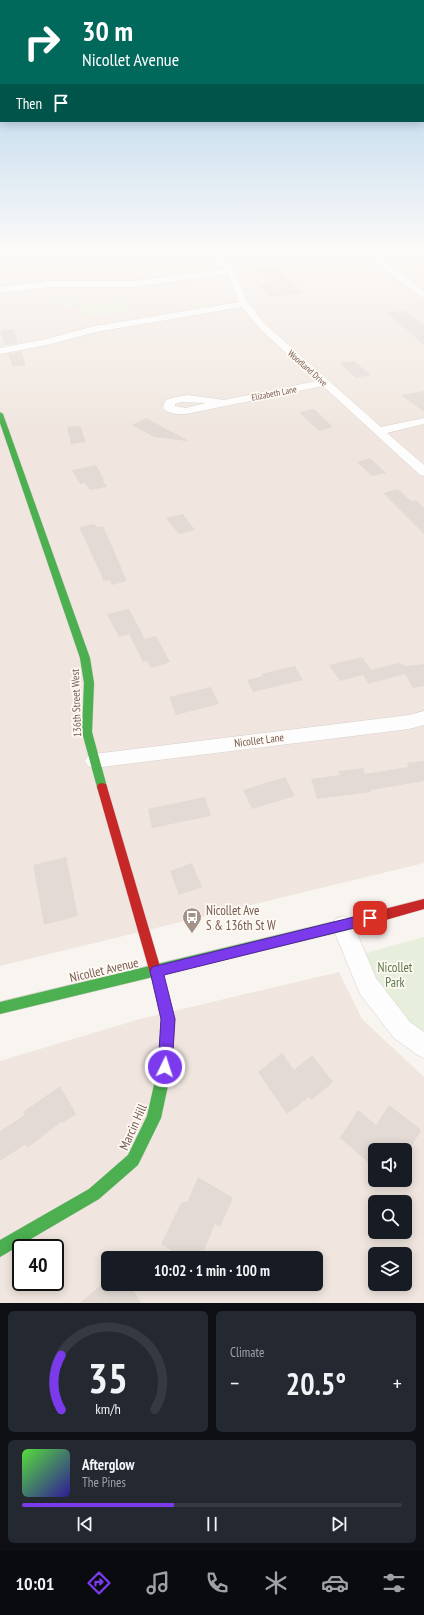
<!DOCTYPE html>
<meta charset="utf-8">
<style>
:root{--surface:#171b24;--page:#242831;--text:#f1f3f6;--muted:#9ea1a6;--line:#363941;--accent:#7c3aed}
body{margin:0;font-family:"PT Sans Narrow",sans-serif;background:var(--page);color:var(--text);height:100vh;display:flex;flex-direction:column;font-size:15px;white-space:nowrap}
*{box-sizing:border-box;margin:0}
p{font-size:13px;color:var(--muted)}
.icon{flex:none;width:22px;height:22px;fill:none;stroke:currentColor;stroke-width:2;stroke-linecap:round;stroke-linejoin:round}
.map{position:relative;height:1303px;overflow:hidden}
.panel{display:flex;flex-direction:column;gap:8px;padding:8px;background:#0d0f14;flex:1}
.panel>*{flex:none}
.guide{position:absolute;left:0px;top:0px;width:424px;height:122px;box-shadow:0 2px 10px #0003;background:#00695c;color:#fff;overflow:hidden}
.fabs{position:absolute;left:368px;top:1143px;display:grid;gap:8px}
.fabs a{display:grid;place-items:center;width:44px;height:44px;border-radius:6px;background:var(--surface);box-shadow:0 2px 10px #0003;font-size:20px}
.speed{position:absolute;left:12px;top:1239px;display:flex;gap:8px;font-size:20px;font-weight:700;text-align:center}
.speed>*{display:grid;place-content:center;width:52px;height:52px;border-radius:50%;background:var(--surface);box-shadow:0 2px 10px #0003;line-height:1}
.speed .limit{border:2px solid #111;border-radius:6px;background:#fff;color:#111}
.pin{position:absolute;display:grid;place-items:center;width:34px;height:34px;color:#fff;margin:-17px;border-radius:8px;box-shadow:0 2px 6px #0006}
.me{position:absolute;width:44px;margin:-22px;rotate:4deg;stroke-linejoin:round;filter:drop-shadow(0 0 3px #0008)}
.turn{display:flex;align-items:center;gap:14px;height:84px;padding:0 16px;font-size:18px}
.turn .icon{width:52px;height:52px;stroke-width:2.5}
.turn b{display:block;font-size:28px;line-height:34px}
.then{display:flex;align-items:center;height:38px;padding:0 16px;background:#0003;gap:8px;font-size:15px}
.big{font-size:30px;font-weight:600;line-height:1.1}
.panel .tile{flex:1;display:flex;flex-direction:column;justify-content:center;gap:6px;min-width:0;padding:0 14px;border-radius:6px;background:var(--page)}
.panel .dial{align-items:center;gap:0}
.dial svg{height:104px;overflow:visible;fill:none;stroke:var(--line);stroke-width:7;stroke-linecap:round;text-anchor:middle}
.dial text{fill:var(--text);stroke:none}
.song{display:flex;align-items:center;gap:12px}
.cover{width:48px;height:48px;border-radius:6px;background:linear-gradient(135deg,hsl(110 70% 55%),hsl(250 70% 35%))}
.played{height:4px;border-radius:2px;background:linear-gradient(90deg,var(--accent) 40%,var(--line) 40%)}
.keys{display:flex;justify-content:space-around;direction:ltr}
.heat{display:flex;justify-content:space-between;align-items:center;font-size:22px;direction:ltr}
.panel .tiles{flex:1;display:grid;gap:8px;grid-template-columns:1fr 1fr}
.tile:last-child{grid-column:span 2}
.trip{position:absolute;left:101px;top:1251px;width:222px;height:40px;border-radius:6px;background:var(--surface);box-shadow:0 2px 10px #0003;font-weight:600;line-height:40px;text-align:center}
.tab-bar{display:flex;height:64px;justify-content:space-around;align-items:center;background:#090b0e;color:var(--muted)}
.tab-bar .icon{width:28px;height:28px}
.tab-bar .selected{color:var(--accent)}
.tab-bar b{font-size:18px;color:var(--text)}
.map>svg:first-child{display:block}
.residential{fill:#f0e6df;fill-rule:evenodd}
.green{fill:#e8eedc}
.building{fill:#e3dad5}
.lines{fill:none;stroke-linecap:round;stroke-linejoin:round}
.street-casing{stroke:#d6d0cb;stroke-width:1}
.fast-casing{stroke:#d8d0cc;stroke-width:1}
.jam-casing{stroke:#d8d0cc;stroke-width:1}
.street{fill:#fefdfd;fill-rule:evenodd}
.fast{fill:#4caf50;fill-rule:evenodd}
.jam{fill:#c62828;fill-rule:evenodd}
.route{fill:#7c3aed;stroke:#51269a}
.labels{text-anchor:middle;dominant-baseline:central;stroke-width:3.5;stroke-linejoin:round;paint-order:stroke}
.far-street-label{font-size:9px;fill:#765b51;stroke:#fef9f3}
.street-label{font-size:11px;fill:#765b51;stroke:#fef9f3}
.near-poi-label{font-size:13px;fill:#765b51;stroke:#fef9f3;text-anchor:start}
.near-park-label{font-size:13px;fill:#5b7a49;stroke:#fef9f3}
.near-street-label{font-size:13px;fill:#765b51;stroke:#fef9f3}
</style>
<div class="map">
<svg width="424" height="1303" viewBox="0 0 424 1303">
<rect width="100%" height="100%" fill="#f8f4f0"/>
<!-- residential -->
<g class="residential">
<polygon points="0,249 424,249 424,863 0,966"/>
<path d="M339 972 362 1019 424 1077V1303H0V1061L140 1019ZM375 1150H405V1180H375ZM375 1202H405V1232H375ZM21 1248H55V1282H21ZM375 1254H405V1284H375ZM108 1258H316V1284H108Z"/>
</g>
<!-- green -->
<g class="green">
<polygon points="66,299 73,300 76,305 71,308 59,308 55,301"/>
<polygon points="125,301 132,310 87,317 81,308"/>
<polygon points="424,937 424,1046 355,956"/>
</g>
<!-- building -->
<g class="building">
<polygon points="272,268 276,271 278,271 304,293 271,297 259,286 272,284 257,270"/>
<polygon points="404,310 424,325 424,345 387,313"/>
<polygon points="13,329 18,343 5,345 0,331"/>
<polygon points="21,351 26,365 13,367 8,354"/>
<polygon points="354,361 371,375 356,378 339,363"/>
<polygon points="424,391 424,412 401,395"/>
<polygon points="314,409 333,427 319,431 299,412"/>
<polygon points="146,418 187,440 187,441 154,437 132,425"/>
<polygon points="80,426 86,442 71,444 67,427"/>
<polygon points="370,458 386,473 372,476 357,462"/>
<polygon points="96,465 104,479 102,479 107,487 90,490 85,483 80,484 72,470"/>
<polygon points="398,489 411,501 415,500 424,508 424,534 383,493"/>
<polygon points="183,514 195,530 179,534 166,518"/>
<polygon points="94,524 96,527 103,526 127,581 112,585 110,580 104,581 79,527"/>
<polygon points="129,609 145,639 156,636 170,662 151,668 147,661 143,662 129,634 119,637 107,614"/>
<polygon points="362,657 371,670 398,663 407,666 424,664 424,686 413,688 405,674 368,684 363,675 340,681 329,665"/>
<polygon points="295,666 303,680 253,692 247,680 263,676 261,674"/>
<polygon points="211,687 219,704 176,715 169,697"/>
<polygon points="424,761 424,781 371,790 371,792 317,799 311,779 340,775 338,771 363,768 365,774 408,767 407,763"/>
<polygon points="285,777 295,796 252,809 243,790"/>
<polygon points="205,797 211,816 152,828 148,809"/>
<polygon points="66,857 78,916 44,925 33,865"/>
<polygon points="192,863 202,887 179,895 170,871"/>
<polygon points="282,1053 294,1070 312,1055 333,1082 312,1100 309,1097 287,1114 258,1072"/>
<polygon points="60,1086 76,1114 62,1123 61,1122 27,1148 26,1144 0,1161 0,1131 25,1115 23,1112"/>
<polygon points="389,1105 421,1130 407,1154 405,1150 375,1150 375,1168 340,1138 358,1110 376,1125"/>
<polygon points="198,1177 233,1198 220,1227 215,1224 201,1258 173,1258 175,1253 161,1244 181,1203 188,1201"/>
<polygon points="102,1284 130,1284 141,1303 80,1303"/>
</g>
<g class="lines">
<defs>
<g id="street">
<path d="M207 249H215L235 271 248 303 266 325 381 427 424 418V424L387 433 424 465V476L420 475 323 386 186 414C178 414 169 415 163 408L165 401 171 398 188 395 224 400 317 381 260 329 242 307 96 332 47 345 0 354V348L46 339 95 326 239 302 228 274 133 287H49L0 293V287L49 281H133L225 269ZM181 402 206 403 186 408 175 406V404Z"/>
<polygon points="358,249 367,249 424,291 424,298 421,297"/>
<polygon points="424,711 424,725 409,729 94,768 88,766 85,761 88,756 94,754 409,715"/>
<polygon points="343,916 351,919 376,978 410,1022 424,1032 424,1058 416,1054 394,1038 360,994 332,926 335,919"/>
</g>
<g id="fast">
<polygon points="0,412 3,414 90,658 94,683 92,732 107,787 106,790 102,791 98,790 97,787 82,732 84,683 80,658 0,423"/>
<polygon points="361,915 365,917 367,921 365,925 361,927 161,975 164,980 175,1019 172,1067 161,1118 138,1165 99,1199 0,1257 0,1240 89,1189 128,1155 147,1116 158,1067 161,1019 152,980 153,977 0,1014 0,1002"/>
</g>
<g id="jam">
<polygon points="102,783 106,784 107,787 164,980 162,984 158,986 154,984 152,980 97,787 98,784"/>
<polygon points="424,899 424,909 361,927 357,925 355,921 357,917 361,915"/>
</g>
</defs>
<!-- street casing -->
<use href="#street" class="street-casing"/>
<!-- fast casing -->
<use href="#fast" class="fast-casing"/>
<!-- jam casing -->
<use href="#jam" class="jam-casing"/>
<!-- street -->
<use href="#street" class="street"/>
<!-- fast -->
<use href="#fast" class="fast"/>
<!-- jam -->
<use href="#jam" class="jam"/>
</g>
<!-- sky -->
<linearGradient id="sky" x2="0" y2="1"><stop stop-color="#9fc8e8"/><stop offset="0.58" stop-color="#fcfaf8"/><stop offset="1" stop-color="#fcfaf8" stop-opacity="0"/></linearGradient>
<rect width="424" height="431" fill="url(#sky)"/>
<!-- route -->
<polygon class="route" points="370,913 374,914 376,918 374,922 370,924 164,975 175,1019 172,1067 170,1072 165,1074 160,1072 158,1067 161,1019 150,971 152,967"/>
<!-- icons -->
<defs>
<symbol id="bus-pin" viewBox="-11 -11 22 30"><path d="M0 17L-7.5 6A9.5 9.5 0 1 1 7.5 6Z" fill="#a49189" stroke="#fef9f3"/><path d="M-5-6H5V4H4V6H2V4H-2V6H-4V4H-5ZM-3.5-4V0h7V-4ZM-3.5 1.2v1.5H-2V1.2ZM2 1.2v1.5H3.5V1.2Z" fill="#fff"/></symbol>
</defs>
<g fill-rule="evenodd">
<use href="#bus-pin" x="181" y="906" width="22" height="30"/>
</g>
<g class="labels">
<!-- far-street labels -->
<g class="far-street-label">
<text transform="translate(308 368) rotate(42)">Woodland Drive</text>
<text transform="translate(274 393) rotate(-11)">Elizabeth Lane</text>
</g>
<!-- street labels -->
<g class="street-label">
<text transform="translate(76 703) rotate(-92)">136th Street West</text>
<text transform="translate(259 740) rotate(-7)">Nicollet Lane</text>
</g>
<!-- near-poi labels -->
<g class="near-poi-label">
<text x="206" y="910">Nicollet Ave<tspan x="206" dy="15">S &amp; 136th St W</tspan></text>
</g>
<!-- near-park labels -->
<g class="near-park-label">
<text x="395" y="967">Nicollet<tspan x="395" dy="15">Park</tspan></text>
</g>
<!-- near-street labels -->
<g class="near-street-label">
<text transform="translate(104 970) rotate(-13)">Nicollet Avenue</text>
<text transform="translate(133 1127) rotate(-66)">Marcin Hill</text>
</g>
</g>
</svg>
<div class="fabs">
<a><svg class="icon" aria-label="sound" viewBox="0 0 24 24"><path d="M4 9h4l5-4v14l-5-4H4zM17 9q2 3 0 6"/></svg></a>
<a><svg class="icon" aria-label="search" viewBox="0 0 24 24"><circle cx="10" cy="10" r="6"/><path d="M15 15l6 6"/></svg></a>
<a><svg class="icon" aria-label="layers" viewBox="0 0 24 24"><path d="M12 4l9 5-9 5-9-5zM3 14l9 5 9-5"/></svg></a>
</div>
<div class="speed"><div class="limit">40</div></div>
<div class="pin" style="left:370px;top:918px;background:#d93025"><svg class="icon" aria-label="arrive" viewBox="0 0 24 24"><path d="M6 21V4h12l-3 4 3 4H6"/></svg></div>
<svg class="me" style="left:165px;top:1067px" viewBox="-20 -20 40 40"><circle r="17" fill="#7c3aed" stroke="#fff" stroke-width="3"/><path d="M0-11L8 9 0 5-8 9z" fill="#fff"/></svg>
<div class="trip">10:02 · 1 min · 100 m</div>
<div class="guide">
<div class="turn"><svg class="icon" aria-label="right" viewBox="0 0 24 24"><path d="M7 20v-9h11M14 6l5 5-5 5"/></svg><div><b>30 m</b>Nicollet Avenue</div></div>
<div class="then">Then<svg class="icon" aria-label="arrive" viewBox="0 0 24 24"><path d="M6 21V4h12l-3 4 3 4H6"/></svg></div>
</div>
</div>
<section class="panel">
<div class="tiles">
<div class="tile dial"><svg viewBox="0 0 100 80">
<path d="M14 69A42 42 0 1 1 86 69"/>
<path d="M14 69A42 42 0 0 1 14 27" stroke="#7c3aed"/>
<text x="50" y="56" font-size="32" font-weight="700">35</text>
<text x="50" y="72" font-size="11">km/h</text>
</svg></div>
<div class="tile"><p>Climate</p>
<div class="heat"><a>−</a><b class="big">20.5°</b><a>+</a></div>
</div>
<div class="tile">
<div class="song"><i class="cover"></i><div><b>Afterglow</b><p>The Pines</p></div></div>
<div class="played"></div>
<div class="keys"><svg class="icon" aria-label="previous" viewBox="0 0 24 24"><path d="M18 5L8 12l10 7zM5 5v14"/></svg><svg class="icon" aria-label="pause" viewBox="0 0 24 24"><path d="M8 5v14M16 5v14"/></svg><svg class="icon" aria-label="next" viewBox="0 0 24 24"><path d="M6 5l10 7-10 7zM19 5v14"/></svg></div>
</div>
</div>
</section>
<nav class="tab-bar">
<b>10:01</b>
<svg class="icon selected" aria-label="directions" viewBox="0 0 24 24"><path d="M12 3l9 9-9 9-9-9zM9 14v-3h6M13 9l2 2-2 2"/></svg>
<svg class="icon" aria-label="music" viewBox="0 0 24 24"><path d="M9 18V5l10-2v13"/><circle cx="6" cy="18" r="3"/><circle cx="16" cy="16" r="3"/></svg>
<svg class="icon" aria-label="phone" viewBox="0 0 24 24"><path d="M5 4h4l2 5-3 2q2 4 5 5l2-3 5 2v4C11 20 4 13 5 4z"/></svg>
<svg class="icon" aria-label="climate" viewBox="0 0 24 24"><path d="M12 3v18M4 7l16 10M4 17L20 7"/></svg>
<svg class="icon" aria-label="car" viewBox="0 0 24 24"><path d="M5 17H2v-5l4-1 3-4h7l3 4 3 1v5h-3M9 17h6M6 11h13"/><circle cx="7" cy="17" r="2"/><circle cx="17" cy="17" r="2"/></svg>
<svg class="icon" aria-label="filters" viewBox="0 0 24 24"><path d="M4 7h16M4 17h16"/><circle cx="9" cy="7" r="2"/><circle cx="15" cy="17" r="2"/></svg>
</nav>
